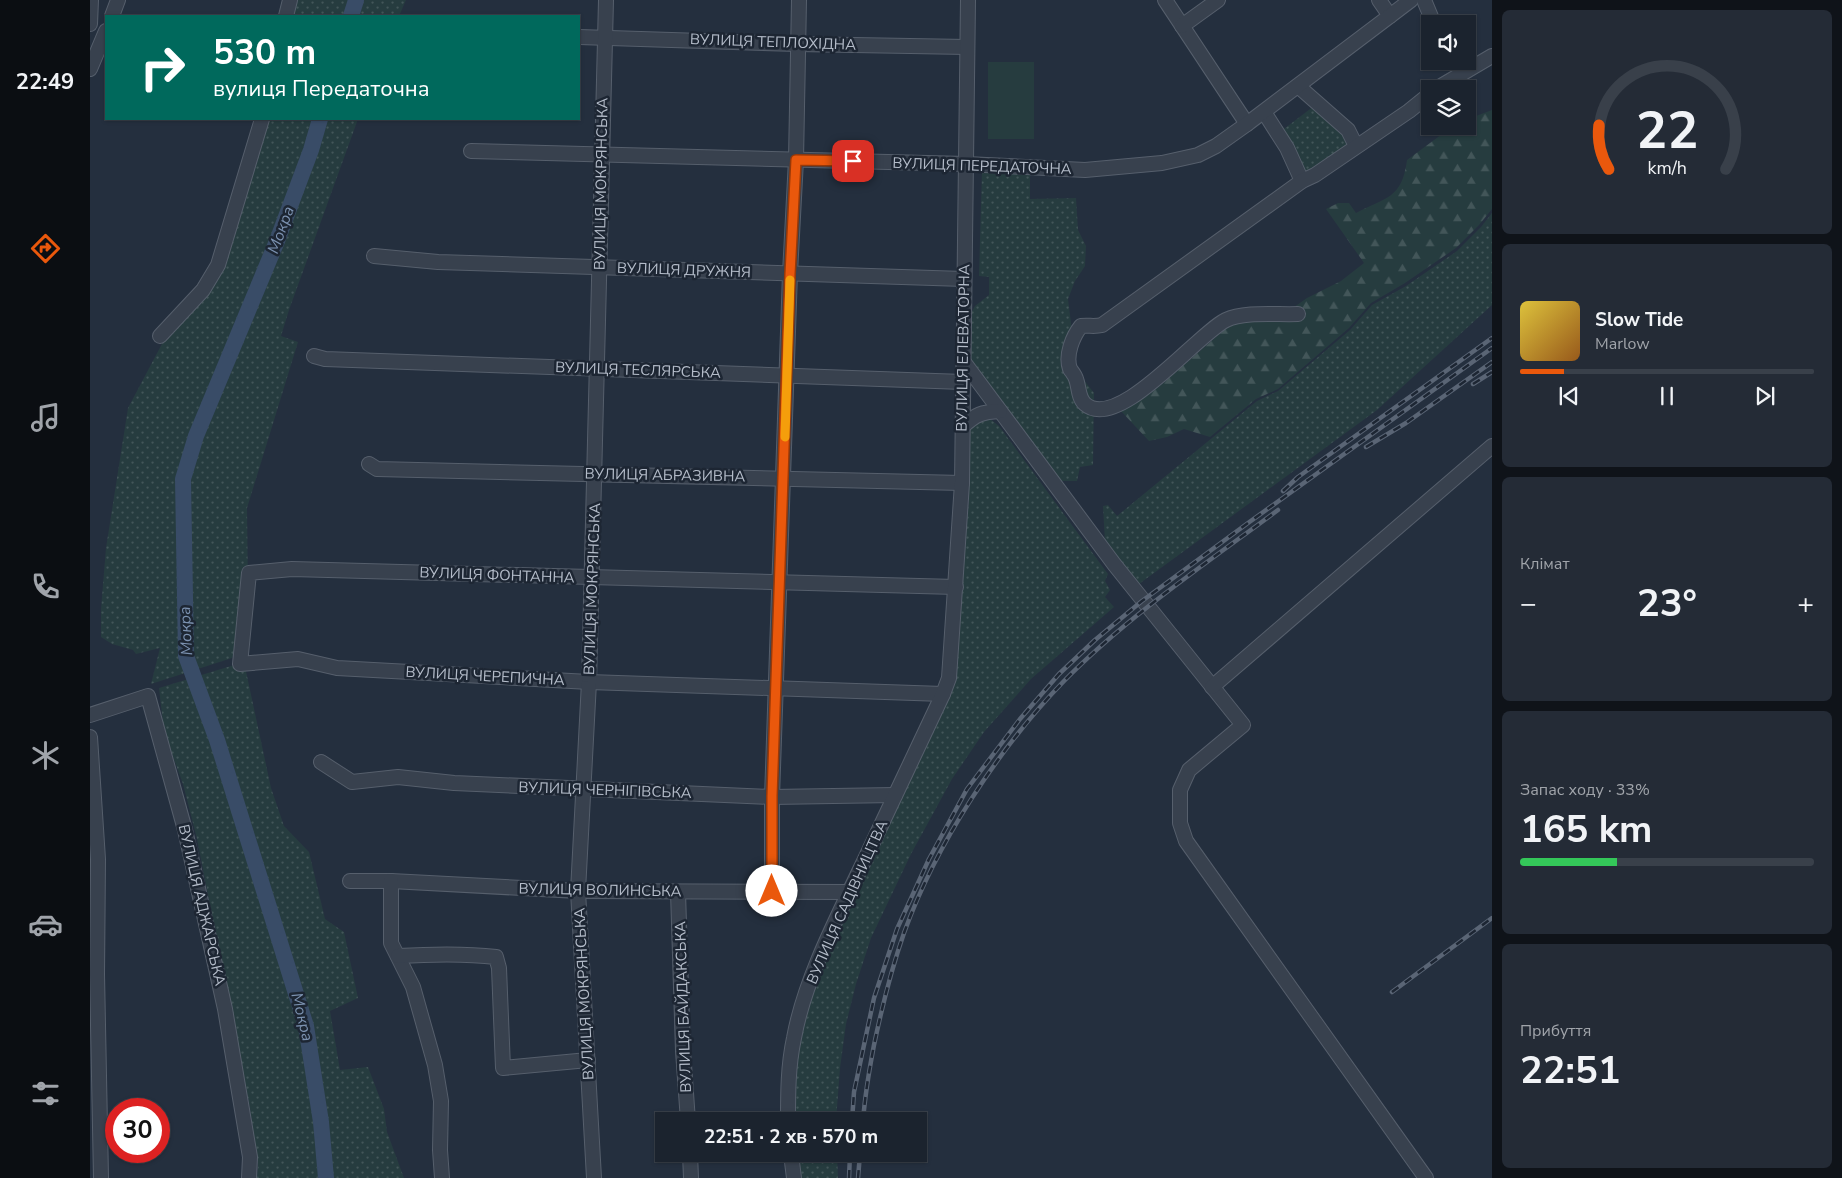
<!DOCTYPE html>
<html lang="uk">
<meta charset="utf-8">
<style>
:root{--surface:#1b232e;--page:#242b36;--text:#f1f3f6;--muted:#a0a4aa;--line:#39404a;--accent:#ea580c}
body{margin:0;font-family:"Nunito Sans",sans-serif;background:var(--page);color:var(--text);height:100vh;display:flex;flex-direction:column;font-size:19px;white-space:nowrap}
*{box-sizing:border-box;margin:0}
p{font-size:16px;color:var(--muted)}
.icon{flex:none;width:28px;height:28px;fill:none;stroke:currentColor;stroke-width:2;stroke-linecap:round;stroke-linejoin:round}
.map{position:relative;flex:1;overflow:hidden}
.drawer{display:flex;flex-direction:column;gap:10px;padding:10px;background:#0f1319;width:350px}
.drawer>*{flex:none}
.hud{position:absolute;left:15px;top:15px;width:475px;height:105px;border-radius:0px;box-shadow:0 1px 4px #0004,0 0 0 1px var(--line);background:#00695c;color:#fff;overflow:hidden}
.buttons{position:absolute;left:1331px;top:15px;display:grid;gap:10px}
.buttons a{display:grid;place-items:center;width:55px;height:55px;border-radius:0px;background:var(--surface);box-shadow:0 1px 4px #0004,0 0 0 1px var(--line);font-size:25px}
.speed{position:absolute;left:15px;top:1098px;display:flex;gap:10px;font-size:25px;font-weight:700;text-align:center}
.speed>*{display:grid;place-content:center;width:65px;height:65px;border-radius:50%;background:var(--surface);box-shadow:0 1px 4px #0004,0 0 0 1px var(--line);line-height:1}
.speed .limit{border:8px solid #d22;background:#fff;color:#111}
.pin{position:absolute;display:grid;place-items:center;width:42px;height:42px;color:#fff;margin:-21px;border-radius:10px;box-shadow:0 2px 8px #0006}
.me{position:absolute;width:55px;margin:-28px;rotate:0deg;stroke-linejoin:round;filter:drop-shadow(0 0 4px #0008)}
.turn{display:flex;align-items:center;gap:18px;height:105px;padding:0 25px;font-size:22px}
.turn .icon{width:65px;height:65px;stroke-width:2.5}
.turn b{display:block;font-size:35px;line-height:42px}
.big{font-size:38px;font-weight:700;line-height:1.1}
.drawer .card{flex:1;display:flex;flex-direction:column;justify-content:center;gap:8px;min-width:0;padding:0 18px;border-radius:8px;background:var(--page)}
.drawer .dial{align-items:center;gap:0}
.dial svg{height:130px;overflow:visible;fill:none;stroke:var(--line);stroke-width:7;stroke-linecap:round;text-anchor:middle}
.dial text{fill:var(--text);stroke:none}
.song{display:flex;align-items:center;gap:15px}
.cover{width:60px;height:60px;border-radius:8px;background:linear-gradient(135deg,hsl(50 70% 55%),hsl(30 70% 35%))}
.played{height:5px;border-radius:2px;background:linear-gradient(90deg,var(--accent) 15%,var(--line) 15%)}
.keys{display:flex;justify-content:space-around;direction:ltr}
.heat{display:flex;justify-content:space-between;align-items:center;font-size:28px;direction:ltr}
.charge{height:8px;border-radius:4px;background:linear-gradient(90deg,#34c759 33%,var(--line) 0)}
.trip{position:absolute;left:565px;top:1112px;width:272px;height:50px;border-radius:0px;background:var(--surface);box-shadow:0 1px 4px #0004,0 0 0 1px var(--line);font-weight:700;line-height:50px;text-align:center}
main{display:flex;flex:1;min-height:0}
.dock{display:flex;flex-direction:column;width:90px;justify-content:space-around;align-items:center;background:#0b0e12;color:var(--muted)}
.dock .icon{width:35px;height:35px}
.dock .current{color:var(--accent)}
.dock b{font-size:22px;color:var(--text)}
.map>svg:first-child{display:block}
.green{fill:url(#green-dots)}
.forest{fill:url(#forest-firs)}
.pitch{fill:#263c3f}
.lines{fill:none;stroke-linecap:round;stroke-linejoin:round}
.river{stroke:#394c67;stroke-width:16}
.minor-casing{stroke:#565f6c;stroke-width:16}
.minor{stroke:#38414e;stroke-width:14}
.rail-casing{stroke:#5a6575;stroke-width:4.5}
.rail{stroke:#1d2633;stroke-width:2.5;stroke-dasharray:8;stroke-linecap:butt}
.route-casing{stroke:#983908;stroke-width:12}
.route{stroke:#ea580c;stroke-width:9}
.slow{stroke:#f59e0b;stroke-width:9}
.labels{text-anchor:middle;dominant-baseline:central;stroke-width:5;stroke-linejoin:round;paint-order:stroke}
.street-label{font-size:15px;fill:#b4bcc9;stroke:#1d2633}
.water-label{font-size:16px;font-style:italic;fill:#7c92b1;stroke:#1d2633}
</style>
<main>
<nav class="dock">
<b>22:49</b>
<svg class="icon current" aria-label="directions" viewBox="0 0 24 24"><path d="M12 3l9 9-9 9-9-9zM9 14v-3h6M13 9l2 2-2 2"/></svg>
<svg class="icon" aria-label="music" viewBox="0 0 24 24"><path d="M9 18V5l10-2v13"/><circle cx="6" cy="18" r="3"/><circle cx="16" cy="16" r="3"/></svg>
<svg class="icon" aria-label="phone" viewBox="0 0 24 24"><path d="M5 4h4l2 5-3 2q2 4 5 5l2-3 5 2v4C11 20 4 13 5 4z"/></svg>
<svg class="icon" aria-label="climate" viewBox="0 0 24 24"><path d="M12 3v18M4 7l16 10M4 17L20 7"/></svg>
<svg class="icon" aria-label="car" viewBox="0 0 24 24"><path d="M5 17H2v-5l4-1 3-4h7l3 4 3 1v5h-3M9 17h6M6 11h13"/><circle cx="7" cy="17" r="2"/><circle cx="17" cy="17" r="2"/></svg>
<svg class="icon" aria-label="filters" viewBox="0 0 24 24"><path d="M4 7h16M4 17h16"/><circle cx="9" cy="7" r="2"/><circle cx="15" cy="17" r="2"/></svg>
</nav>
<div class="map">
<svg width="1402" height="1178" viewBox="0 0 1402 1178">
<defs>
<pattern id="green-dots" width="8" height="8" patternUnits="userSpaceOnUse" patternTransform="scale(1.25)"><rect width="8" height="8" fill="#263c3f"/><path d="M2 2h.1M6 6h.1" fill="none" stroke="#435659" stroke-width="1.8" stroke-linecap="round"/></pattern>
<pattern id="forest-firs" width="22" height="20" patternUnits="userSpaceOnUse" patternTransform="scale(1.25)"><rect width="22" height="20" fill="#263c3f"/><path d="M5 1l3.5 6h-7zM16 11l3.5 6h-7z" fill="#435659"/></pattern>
</defs>
<rect width="100%" height="100%" fill="#242f3e"/>
<!-- green -->
<g class="green">
<polygon points="204,0 316,0 309,16 201,16"/>
<polygon points="1224,106 1256,136 1260,145 1214,175 1190,132"/>
<polygon points="176,119 268,119 199,310 191,336 208,342 157,508 158,593 151,637 142,658 61,684 70,648 46,654 43,650 22,644 11,637 11,609 16,548 38,408 74,340 123,276"/>
<polygon points="892,170 940,172 940,199 986,198 988,230 996,246 995,266 985,281 978,299 982,331 978,340 989,374 1004,393 1003,465 990,467 987,481 972,481 961,474 879,362 881,313 885,306 899,295 899,277 889,276"/>
<polygon points="1402,213 1402,305 1287,410 1049,584 1015,542 1013,506 1018,505 1027,516 1167,401 1188,391 1260,330 1282,305 1316,286 1367,251 1391,227"/>
<path d="M900 419 909 426 1018 574 1015 581 1020 590 1015 597 1024 607 941 679 894 732 862 779 821 854 781 938 766 984 756 1024 750 1068 746 1121H703L702 1107 709 1037 735 957 851 709 872 571 879 500V433C883 423 889 421 900 419Z"/>
<polygon points="154,662 181,788 194,826 219,852 235,919 254,932 268,998 240,1011 250,1070 278,1067 294,1109 297,1132 314,1178 167,1178 168,1165 160,1108 107,839 93,784 74,732 69,688"/>
<polygon points="706,1154 747,1154 748,1178 709,1178"/>
</g>
<!-- forest -->
<path class="forest" d="M1402 110V209L1389 225 1366 248 1315 283 1281 303 1259 328 1188 389 1166 399 1120 437 1094 429 1077 437 1059 441 1030 410 1051 400 1066 389 1140 325 1197 312 1217 298 1251 281 1274 263 1236 209 1248 203H1259L1266 213C1296 197 1312 199 1317 160L1363 126H1378V119Z"/>
<!-- pitch -->
<rect class="pitch" x="898" y="62" width="46" height="77"/>
<g class="lines">
<!-- river -->
<g class="river">
<polyline points="261,16 266,0"/>
<polyline points="230,119 221,150 187,241 106,436 93,479 96,656 127,740 216,1026 231,1122 236,1178"/>
</g>
<defs>
<g id="minor">
<polyline points="1075,0 1157,124"/>
<polyline points="1289,0 1300,16"/>
<polyline points="1334,0 1344,24"/>
<polyline points="22,16 28,0"/>
<polyline points="196,16 200,0"/>
<polyline points="0,24 1,0"/>
<polyline points="1092,26 1128,0"/>
<polyline points="489,37 707,44 877,47"/>
<polyline points="0,69 16,31"/>
<polyline points="1208,86 1258,130 1266,146"/>
<polyline points="1346,89 1402,56"/>
<polyline points="1174,112 1197,148 1212,181"/>
<polyline points="381,151 876,164 995,170 1072,163 1108,155 1126,146 1157,124 1321,0"/>
<polyline points="284,256 348,262 874,279"/>
<path d="M1208 314C1188 315 1154 311 1136 320 1107 334 1028 433 995 404 988 398 989 386 986 379 985 375 982 372 980 369 975 355 983 336 991 326 999 325 1004 327 1012 325L1212 181 1225 175 1319 111 1340 94"/>
<polyline points="70,336 113,290 128,265 172,119"/>
<polyline points="224,356 235,359 873,382"/>
<polyline points="873,361 1024,564 1153,725 1099,770 1090,790 1090,823 1096,841 1336,1178"/>
<path d="M872 427C886 414 892 412 910 411"/>
<polyline points="279,464 287,469 872,483"/>
<polyline points="1122,687 1402,446"/>
<polyline points="853,694 499,682 247,668 208,659 150,664 159,573 202,569 866,587"/>
<polyline points="0,715 58,696 95,830 135,1009 160,1157 159,1178"/>
<polyline points="0,737 8,859 7,974 11,1178"/>
<polyline points="231,762 262,782 308,777 364,783 682,797 805,795"/>
<polyline points="260,881 301,881 488,891 759,892"/>
<polyline points="301,881 301,943 323,987 345,1065 351,1101 350,1150 352,1178"/>
<polyline points="682,891 682,797 700,273 706,160 709,0"/>
<polyline points="588,892 593,1051 598,1121"/>
<path d="M308 956C341 954 374 953 406 957L409 968 413 1068 498 1060"/>
<path d="M698 1121C698 1093 698 1066 704 1038 715 977 750 912 777 855 802 801 828 748 853 694L859 678 872 483 878 0"/>
<polyline points="600,1154 601,1178"/>
<polyline points="701,1154 704,1178"/>
<polyline points="504,1178 488,891 499,682 516,0"/>
</g>
</defs>
<!-- minor casing -->
<use href="#minor" class="minor-casing"/>
<!-- minor -->
<use href="#minor" class="minor"/>
<defs>
<g id="rail">
<polyline points="1383,384 1402,372"/>
<polyline points="1276,447 1316,423 1402,362"/>
<polyline points="1193,491 1208,477 1402,338"/>
<polyline points="1302,992 1402,918"/>
<polyline points="762,1121 764,1092 784,998 807,929 839,859 877,789 930,719 969,674 1005,640 1052,601 1158,523 1402,348"/>
<path d="M773 1121C775 1095 779 1071 784 1045 792 1007 801 970 814 933 846 844 908 749 974 681 1038 616 1115 564 1188 510"/>
<polyline points="759,1178 760,1154"/>
<polyline points="768,1178 770,1154"/>
</g>
</defs>
<!-- rail casing -->
<use href="#rail" class="rail-casing"/>
<!-- rail -->
<use href="#rail" class="rail"/>
</g>
<g class="lines">
<defs>
<polyline id="route" points="682,891 682,796 700,274 706,160 763,161"/>
</defs>
<!-- route casing -->
<use href="#route" class="route-casing"/>
<!-- route -->
<use href="#route" class="route"/>
<!-- slow -->
<polyline class="slow" points="695,437 700,280"/>
</g>
<g class="labels">
<!-- street labels -->
<g class="street-label">
<text transform="translate(683 42) rotate(2)">ВУЛИЦЯ ТЕПЛОХІДНА</text>
<text transform="translate(892 166) rotate(2)">ВУЛИЦЯ ПЕРЕДАТОЧНА</text>
<text transform="translate(511 184) rotate(-89)">ВУЛИЦЯ МОКРЯНСЬКА</text>
<text transform="translate(594 270) rotate(2)">ВУЛИЦЯ ДРУЖНЯ</text>
<text transform="translate(873 348) rotate(-89)">ВУЛИЦЯ ЕЛЕВАТОРНА</text>
<text transform="translate(548 370) rotate(2)">ВУЛИЦЯ ТЕСЛЯРСЬКА</text>
<text transform="translate(575 475) rotate(1)">ВУЛИЦЯ АБРАЗИВНА</text>
<text transform="translate(407 575) rotate(2)">ВУЛИЦЯ ФОНТАННА</text>
<text transform="translate(502 589) rotate(-88)">ВУЛИЦЯ МОКРЯНСЬКА</text>
<text transform="translate(395 676) rotate(3)">ВУЛИЦЯ ЧЕРЕПИЧНА</text>
<text transform="translate(515 790) rotate(2)">ВУЛИЦЯ ЧЕРНІГІВСЬКА</text>
<text transform="translate(510 890) rotate(1)">ВУЛИЦЯ ВОЛИНСЬКА</text>
<text transform="translate(757 902) rotate(-66)">ВУЛИЦЯ САДІВНИЦТВА</text>
<text transform="translate(112 905) rotate(77)">ВУЛИЦЯ АДЖАРСЬКА</text>
<text transform="translate(494 994) rotate(-93)">ВУЛИЦЯ МОКРЯНСЬКА</text>
<text transform="translate(593 1007) rotate(-92)">ВУЛИЦЯ БАЙДАКСЬКА</text>
</g>
<!-- water labels -->
<g class="water-label">
<text transform="translate(191 230) rotate(-70)">Мокра</text>
<text transform="translate(96 631) rotate(-93)">Мокра</text>
<text transform="translate(212 1017) rotate(76)">Мокра</text>
</g>
</g>
</svg>
<div class="buttons">
<a><svg class="icon" aria-label="sound" viewBox="0 0 24 24"><path d="M4 9h4l5-4v14l-5-4H4zM17 9q2 3 0 6"/></svg></a>
<a><svg class="icon" aria-label="layers" viewBox="0 0 24 24"><path d="M12 4l9 5-9 5-9-5zM3 14l9 5 9-5"/></svg></a>
</div>
<div class="speed"><div class="limit">30</div></div>
<div class="pin" style="left:763px;top:161px;background:#d93025"><svg class="icon" aria-label="arrive" viewBox="0 0 24 24"><path d="M6 21V4h12l-3 4 3 4H6"/></svg></div>
<svg class="me" style="left:682px;top:891px" viewBox="-20 -20 40 40"><circle r="19" fill="#fff"/><path d="M0-13L10 11 0 6-10 11z" fill="#ea580c"/></svg>
<div class="trip">22:51 · 2 хв · 570 m</div>
<div class="hud">
<div class="turn"><svg class="icon" aria-label="right" viewBox="0 0 24 24"><path d="M7 20v-9h11M14 6l5 5-5 5"/></svg><div><b>530 m</b>вулиця Передаточна</div></div>
</div>
</div>
<section class="drawer">
<div class="card dial"><svg viewBox="0 0 100 80">
<path d="M14 69A42 42 0 1 1 86 69"/>
<path d="M14 69A42 42 0 0 1 8 42" stroke="#ea580c"/>
<text x="50" y="56" font-size="32" font-weight="700">22</text>
<text x="50" y="72" font-size="11">km/h</text>
</svg></div>
<div class="card">
<div class="song"><i class="cover"></i><div><b>Slow Tide</b><p>Marlow</p></div></div>
<div class="played"></div>
<div class="keys"><svg class="icon" aria-label="previous" viewBox="0 0 24 24"><path d="M18 5L8 12l10 7zM5 5v14"/></svg><svg class="icon" aria-label="pause" viewBox="0 0 24 24"><path d="M8 5v14M16 5v14"/></svg><svg class="icon" aria-label="next" viewBox="0 0 24 24"><path d="M6 5l10 7-10 7zM19 5v14"/></svg></div>
</div>
<div class="card"><p>Клімат</p>
<div class="heat"><a>−</a><b class="big">23°</b><a>+</a></div>
</div>
<div class="card"><p>Запас ходу · 33%</p><b class="big">165 km</b><div class="charge"></div></div>
<div class="card"><p>Прибуття</p><b class="big">22:51</b></div>
</section>
</main>
